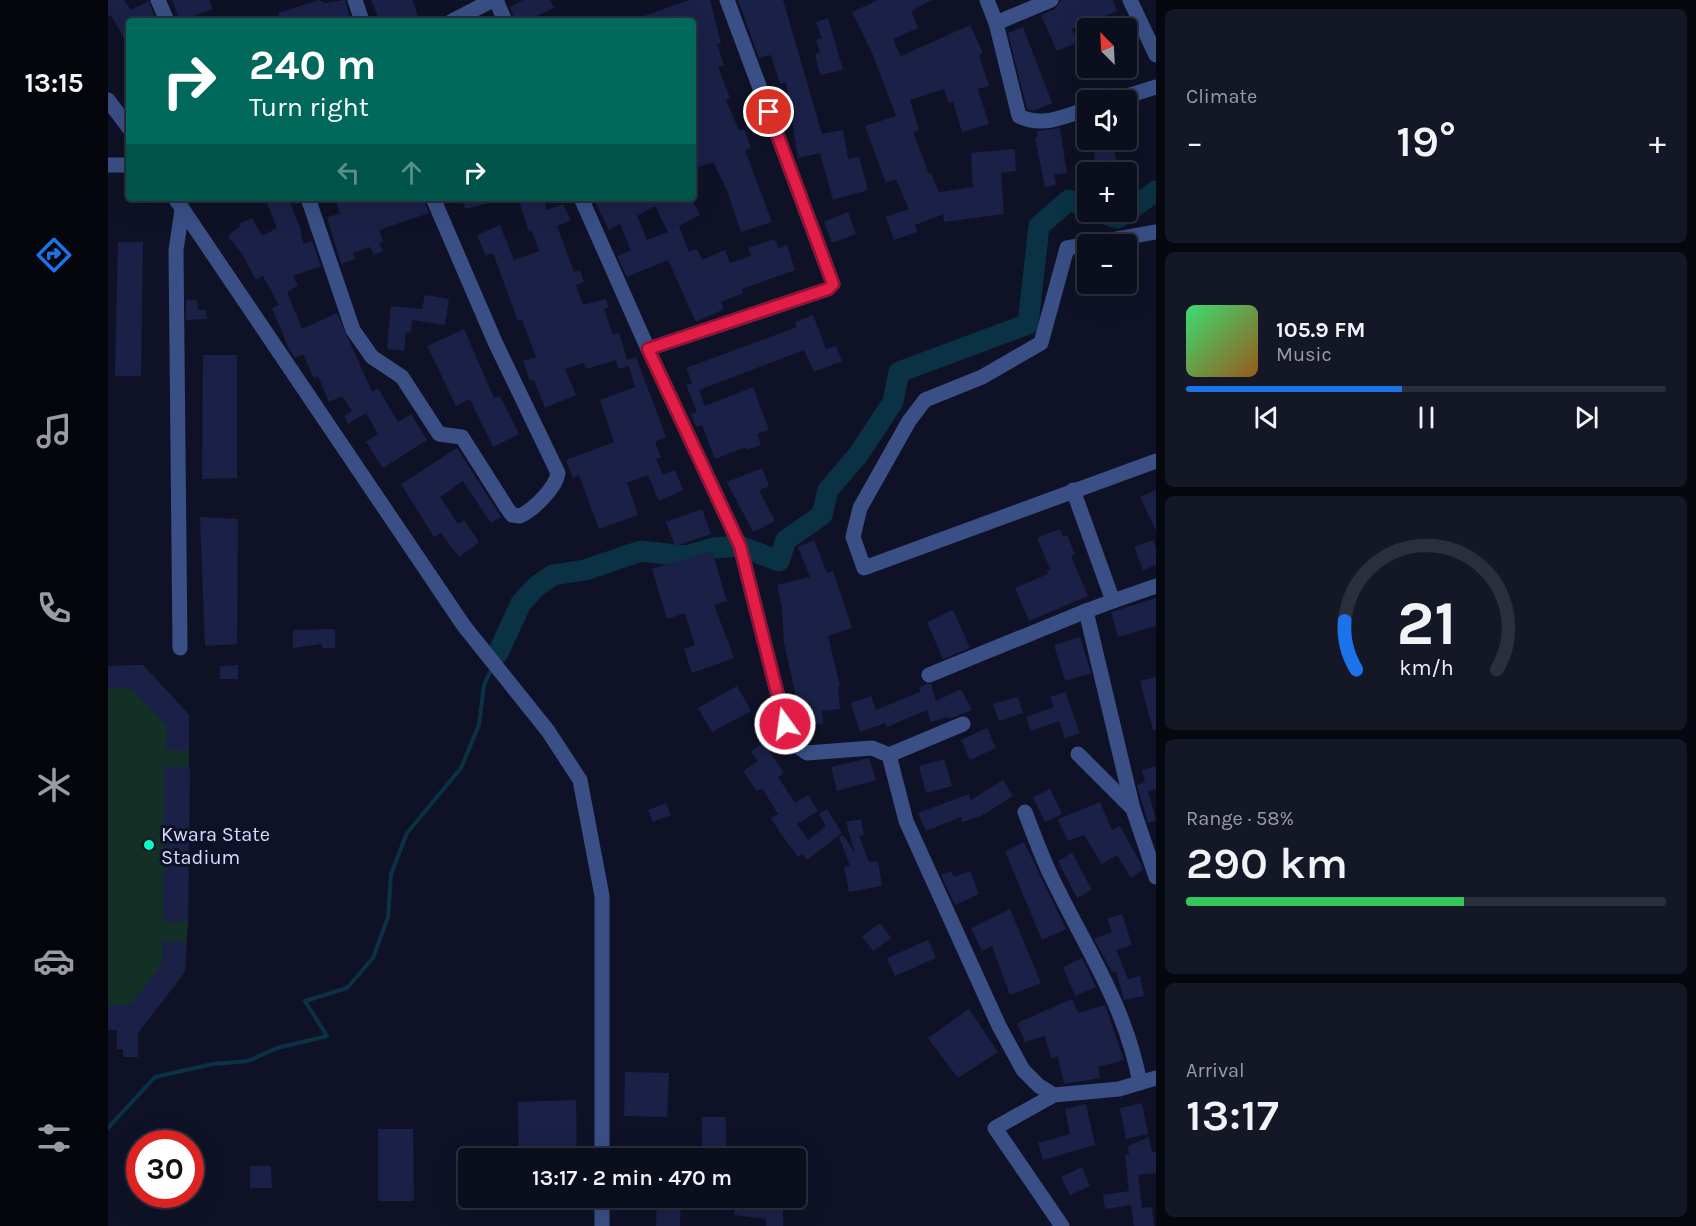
<!DOCTYPE html>
<meta charset="utf-8">
<style>
:root{--surface:#0b0e1c;--page:#141725;--text:#f1f3f6;--muted:#9a9ca3;--line:#2b2e3b;--accent:#1a73e8}
body{margin:0;font-family:Karla,sans-serif;background:var(--page);color:var(--text);height:100vh;display:flex;flex-direction:column;font-size:22px;white-space:nowrap}
*{box-sizing:border-box;margin:0}
p{font-size:20px;color:var(--muted)}
.icon{flex:none;width:33px;height:33px;fill:none;stroke:currentColor;stroke-width:2;stroke-linecap:round;stroke-linejoin:round}
.map{position:relative;flex:1;overflow:hidden}
.drawer{display:flex;flex-direction:column;gap:9px;padding:9px;background:#06080f;width:540px}
.drawer>*{flex:none}
.banner{position:absolute;left:18px;top:18px;width:570px;height:183px;border-radius:6px;box-shadow:0 6px 24px #0002,0 0 0 2px var(--line);background:#00695c;color:#fff;overflow:hidden}
.needle{width:39px;rotate:336deg}
.tools{position:absolute;left:969px;top:18px;display:grid;gap:12px}
.tools a{display:grid;place-items:center;width:60px;height:60px;border-radius:6px;background:var(--surface);box-shadow:0 6px 24px #0002,0 0 0 2px var(--line);font-size:30px}
.speed{position:absolute;left:18px;top:1130px;display:flex;gap:12px;font-size:30px;font-weight:700;text-align:center}
.speed>*{display:grid;place-content:center;width:78px;height:78px;border-radius:50%;background:var(--surface);box-shadow:0 6px 24px #0002,0 0 0 2px var(--line);line-height:1}
.speed .limit{border:9px solid #d22;background:#fff;color:#111}
.pin{position:absolute;display:grid;place-items:center;width:51px;height:51px;color:#fff;margin:-26px;border:3px solid #fff;border-radius:50%;box-shadow:0 2px 6px #0007}
.me{position:absolute;width:66px;margin:-33px;rotate:346deg;stroke-linejoin:round;filter:drop-shadow(0 0 4px #0008)}
.turn{display:flex;align-items:center;gap:21px;height:126px;padding:0 24px;font-size:27px}
.turn .icon{width:78px;height:78px;stroke-width:2.5}
.turn b{display:block;font-size:42px;line-height:51px}
.lanes{display:flex;align-items:center;height:57px;padding:0 24px;background:#0003;justify-content:center;gap:30px;direction:ltr}
.lanes .off{opacity:.35}
.big{font-size:45px;font-weight:600;line-height:1.1}
.drawer .card{flex:1;display:flex;flex-direction:column;justify-content:center;gap:9px;min-width:0;padding:0 21px;border-radius:9px;background:var(--page)}
.drawer .dial{align-items:center;gap:0}
.dial svg{height:156px;overflow:visible;fill:none;stroke:var(--line);stroke-width:7;stroke-linecap:round;text-anchor:middle}
.dial text{fill:var(--text);stroke:none}
.song{display:flex;align-items:center;gap:18px}
.cover{width:72px;height:72px;border-radius:9px;background:linear-gradient(135deg,hsl(140 70% 55%),hsl(30 70% 35%))}
.played{height:6px;border-radius:3px;background:linear-gradient(90deg,var(--accent) 45%,var(--line) 45%)}
.keys{display:flex;justify-content:space-around;direction:ltr}
.heat{display:flex;justify-content:space-between;align-items:center;font-size:33px;direction:ltr}
.charge{height:9px;border-radius:4px;background:linear-gradient(90deg,#34c759 58%,var(--line) 0)}
.trip{position:absolute;left:350px;top:1148px;width:348px;height:60px;border-radius:6px;background:var(--surface);box-shadow:0 6px 24px #0002,0 0 0 2px var(--line);font-weight:600;line-height:60px;text-align:center}
main{display:flex;flex:1;min-height:0}
.dock{display:flex;flex-direction:column;width:108px;justify-content:space-around;align-items:center;background:#04060b;color:var(--muted)}
.dock .icon{width:42px;height:42px}
.dock .on{color:var(--accent)}
.dock b{font-size:27px;color:var(--text)}
.map>svg:first-child{display:block}
.green{fill:#123025}
.lines{fill:none;stroke-linecap:round;stroke-linejoin:round}
.stream{stroke:#0a3244;stroke-width:4}
.river{stroke:#0a3244;stroke-width:21}
.building{fill:#1b2047;fill-rule:evenodd}
.minor{stroke:#394f85;stroke-width:15}
.route-casing{stroke:#92132f;stroke-width:15}
.route{stroke:#e11d48;stroke-width:10}
.poi-dot{fill:#00ffc5;stroke:#0f1226;stroke-width:2}
.labels{text-anchor:middle;dominant-baseline:central;stroke-width:6;stroke-linejoin:round;paint-order:stroke}
.poi-label{font-size:20px;fill:#d4ddff;stroke:#0f1226;text-anchor:start}
</style>
<main>
<nav class="dock">
<b>13:15</b>
<svg class="icon on" aria-label="directions" viewBox="0 0 24 24"><path d="M12 3l9 9-9 9-9-9zM9 14v-3h6M13 9l2 2-2 2"/></svg>
<svg class="icon" aria-label="music" viewBox="0 0 24 24"><path d="M9 18V5l10-2v13"/><circle cx="6" cy="18" r="3"/><circle cx="16" cy="16" r="3"/></svg>
<svg class="icon" aria-label="phone" viewBox="0 0 24 24"><path d="M5 4h4l2 5-3 2q2 4 5 5l2-3 5 2v4C11 20 4 13 5 4z"/></svg>
<svg class="icon" aria-label="climate" viewBox="0 0 24 24"><path d="M12 3v18M4 7l16 10M4 17L20 7"/></svg>
<svg class="icon" aria-label="car" viewBox="0 0 24 24"><path d="M5 17H2v-5l4-1 3-4h7l3 4 3 1v5h-3M9 17h6M6 11h13"/><circle cx="7" cy="17" r="2"/><circle cx="17" cy="17" r="2"/></svg>
<svg class="icon" aria-label="filters" viewBox="0 0 24 24"><path d="M4 7h16M4 17h16"/><circle cx="9" cy="7" r="2"/><circle cx="15" cy="17" r="2"/></svg>
</nav>
<div class="map">
<svg width="1048" height="1226" viewBox="0 0 1048 1226">
<rect width="100%" height="100%" fill="#0f1226"/>
<!-- green -->
<polygon class="green" points="35,665 81,715 80,922 77,972 33,1028 0,1030 0,666"/>
<g class="lines">
<!-- stream -->
<polyline class="stream" points="0,1128 47,1077 105,1064 140,1061 169,1048 219,1036 197,1001 239,988 265,958 280,917 283,874 299,833 353,768 371,725 376,685 382,672"/>
<!-- river -->
<g class="river">
<polyline points="992,212 1010,218 1048,191"/>
<polyline points="390,653 413,603 429,586 445,575 477,570 533,551 578,556 605,548 632,546 671,561 678,540 714,515 720,490 750,455 785,402 791,372 920,324 931,226 961,200 980,207"/>
</g>
</g>
<!-- building -->
<g class="building">
<polygon points="0,0 16,0 23,10 41,1 48,21 21,21 21,48 3,15 0,17"/>
<polygon points="64,0 101,0 105,9 72,21"/>
<polygon points="211,0 217,3 237,0 243,21 172,21 170,13"/>
<polygon points="263,0 304,0 310,15 301,19 299,15 284,21 272,21"/>
<polygon points="416,0 442,0 446,8 417,21 407,21 402,7"/>
<polygon points="581,0 602,0 613,43 609,44 616,65 610,67 622,98 618,100 631,131 636,129 643,148 637,150 664,222 633,232 619,190 605,162 591,167 585,150 585,21 522,21"/>
<polygon points="630,0 675,0 714,134 735,130 740,159 751,157 760,190 725,200 712,153 690,158 678,82 672,84 663,55 651,58"/>
<polygon points="770,0 824,0 803,11 810,28 785,39 793,56 862,25 875,53 871,55 881,86 870,89 881,124 854,132 845,101 841,103 836,89 802,100 811,130 805,132 821,174 823,173 831,192 865,187 863,153 907,149 908,171 893,173 896,214 836,222 835,214 807,225 809,232 786,240 778,217 801,209 788,179 778,183 757,126 788,116 764,53 744,12"/>
<polygon points="953,0 1005,0 1009,11 964,29 970,42 949,51 933,15 947,9"/>
<polygon points="720,18 735,70 712,75 707,54 712,53 708,40 714,38 708,22"/>
<polygon points="915,27 944,103 925,111 919,109 900,33"/>
<polygon points="952,128 959,173 946,175 948,185 937,187 927,138 930,137 929,131"/>
<polygon points="984,140 1005,140 1009,168 988,171"/>
<polygon points="157,198 180,198 192,227 195,244 204,241 213,266 185,276 190,286 179,292 194,329 229,313 264,392 270,388 290,422 303,414 319,440 275,468 258,442 270,434 258,413 240,424 236,416 244,411 234,396 221,402 210,376 206,378 195,354 187,358 181,349 164,308 171,305 155,276 148,280 134,254 120,236 132,226 131,224 144,218 154,236 169,228"/>
<polygon points="227,198 315,198 321,213 271,230 275,241 271,243 275,251 266,255 262,247 245,253 247,259 233,264 219,217 232,214"/>
<polygon points="354,198 388,198 389,201 357,209"/>
<polygon points="410,198 436,198 439,210 455,204 463,220 449,226 466,272 472,270 476,282 468,285 475,305 498,299 501,308 496,309 505,335 511,333 519,360 528,357 558,437 547,442 553,457 548,459 555,475 567,470 575,490 551,501 540,475 519,483 530,515 491,529 471,475 465,478 458,460 506,442 492,400 527,387 521,366 510,369 508,360 478,369 476,363 457,369 468,395 437,408 426,380 422,381 415,361 428,357 414,320 410,321 385,253 378,256 369,235 392,225 406,260 431,251 424,231 421,232"/>
<path d="M485 198H514L516 202 523 198H583L592 215 571 226 581 252 589 249 594 260 617 250 622 263 643 256 640 248 667 239 670 249 679 245 687 270 634 289 635 293 613 302 616 309 588 322 560 260 519 277 509 256 523 250 512 224 501 230ZM547 206 560 232 539 240 529 216Z"/>
<polygon points="740,212 748,234 724,243 716,222"/>
<polygon points="10,242 35,242 33,376 7,376"/>
<polygon points="317,295 341,299 337,325 304,320 303,333 298,332 296,351 279,349 283,306 314,309"/>
<polygon points="78,300 89,300 90,310 98,310 99,319 78,320"/>
<polygon points="705,315 718,349 728,346 734,361 706,372 696,350 591,390 597,406 645,387 661,430 649,434 653,445 639,450 638,447 607,459 594,425 588,427 583,414 589,412 578,385 584,383 578,368 689,327 687,322"/>
<polygon points="356,329 386,398 392,396 411,434 385,447 362,399 348,406 319,346"/>
<polygon points="95,355 129,355 129,478 94,479"/>
<polygon points="349,448 393,517 383,523 355,481 332,497 350,524 356,520 371,542 351,557 333,533 326,537 293,484"/>
<polygon points="654,468 661,486 651,490 667,521 645,532 619,482"/>
<polygon points="1048,490 1048,531 1032,497"/>
<polygon points="594,509 603,534 567,546 558,522"/>
<polygon points="92,517 130,519 129,644 97,646"/>
<polygon points="952,529 955,537 959,535 967,554 963,556 980,596 921,621 907,588 940,574 939,571 942,569 929,538"/>
<polygon points="706,540 719,573 725,571 744,628 720,636 732,686 730,687 732,709 714,711 715,724 690,726 685,698 688,697 676,643 674,608 669,585 702,577 690,547"/>
<polygon points="1045,540 1048,548 1048,565 1035,570 1026,547"/>
<polygon points="604,551 619,601 606,605 626,658 584,673 576,649 587,645 577,613 559,619 544,569"/>
<polygon points="1048,598 1048,626 1010,637 1003,612"/>
<polygon points="845,610 862,648 835,659 819,622"/>
<polygon points="227,629 227,648 214,648 214,644 185,648 185,630"/>
<polygon points="972,637 983,673 957,681 946,645"/>
<polygon points="35,665 81,715 81,750 58,750 59,726 24,689 0,688 0,666"/>
<polygon points="130,665 130,679 112,679 112,666"/>
<polygon points="1048,677 1048,730 1045,730 1032,681"/>
<polygon points="819,684 823,684 828,701 853,689 864,710 841,719 839,717 823,722 819,710 779,727 777,723 752,732 743,703 763,696 768,710 812,692 811,687"/>
<polygon points="629,686 643,711 604,732 590,708"/>
<polygon points="957,692 972,733 957,738 951,721 923,731 918,717 946,707 942,697"/>
<polygon points="910,697 915,713 891,721 885,704"/>
<polygon points="879,728 888,748 862,760 853,740"/>
<polygon points="655,742 676,773 670,777 687,803 700,795 710,811 689,824 700,840 718,826 711,814 719,809 734,833 699,860 695,854 690,857 673,834 663,818 670,814 654,788 649,791 635,771 650,761 643,752"/>
<polygon points="761,758 768,780 729,791 723,767"/>
<polygon points="836,759 844,786 818,793 811,766"/>
<polygon points="1048,766 1048,789 1040,791 1048,820 1040,823 1029,785 1037,782 1034,770"/>
<polygon points="56,767 82,767 80,922 55,922"/>
<polygon points="895,780 905,796 873,816 854,822 853,817 818,831 810,813 861,794 863,800"/>
<polygon points="942,789 954,814 937,822 925,797"/>
<polygon points="992,802 1004,830 1012,826 1033,864 1035,870 1023,878 1009,855 994,864 976,835 960,841 950,819"/>
<polygon points="558,803 563,815 545,822 540,810"/>
<polygon points="753,819 756,835 751,836 761,862 770,861 774,886 741,892 736,867 742,866 731,837 735,835 747,853 738,822"/>
<polygon points="916,842 958,929 934,940 897,851"/>
<polygon points="964,853 984,890 969,898 950,861"/>
<polygon points="843,871 846,877 862,871 871,894 847,905 833,875"/>
<polygon points="902,909 933,983 902,995 884,946 874,951 863,928"/>
<polygon points="1014,914 1024,945 1008,950 1020,979 1032,976 1036,996 1016,1000 1008,971 1004,972 986,939 1004,932 999,919"/>
<polygon points="772,923 783,938 765,951 754,936"/>
<polygon points="820,940 828,958 787,976 779,958"/>
<polygon points="54,941 78,942 77,972 30,1033 30,1057 15,1057 15,1049 9,1049 9,1030 0,1030 0,1006 23,1004 54,964"/>
<polygon points="974,958 988,987 967,996 955,967"/>
<polygon points="964,999 970,1013 997,1005 1016,1060 990,1067 992,1078 956,1084 950,1056 943,1058 937,1036 917,1042 909,1023"/>
<polygon points="861,1009 890,1052 850,1078 820,1038"/>
<polygon points="517,1072 561,1073 559,1117 516,1116"/>
<polygon points="468,1100 469,1158 411,1158 410,1102"/>
<polygon points="1034,1103 1040,1134 1018,1139 1012,1108"/>
<polygon points="978,1104 987,1145 935,1160 930,1143 962,1134 957,1109"/>
<rect x="594" y="1117" width="24" height="41"/>
<polygon points="270,1129 305,1129 306,1201 270,1201"/>
<polygon points="1041,1137 1044,1152 1048,1152 1048,1173 1030,1175 1034,1208 1044,1207 1046,1226 1026,1226 1023,1205 997,1209 995,1195 1021,1191 1017,1155 1021,1154 1020,1146"/>
<polygon points="142,1166 163,1166 164,1188 142,1188"/>
<polygon points="974,1167 982,1186 962,1195 953,1177"/>
<polygon points="549,1199 573,1199 572,1226 548,1226"/>
<polygon points="627,1206 675,1206 675,1226 658,1226 658,1219 626,1215"/>
</g>
<g class="lines">
<!-- minor -->
<g class="minor">
<polyline points="50,0 59,21"/>
<polyline points="247,0 254,21"/>
<polyline points="388,0 397,21"/>
<path d="M879 0 888 23 911 116C935 128 955 116 980 109"/>
<polyline points="1022,0 1048,55"/>
<polyline points="344,21 385,0"/>
<polyline points="888,23 943,0"/>
<polyline points="0,100 21,128"/>
<polyline points="1007,100 1048,87"/>
<polyline points="0,165 21,165"/>
<polyline points="67,198 356,626 440,731 472,780 494,896 494,1158"/>
<path d="M200 198 245 330 264 357 294 377 331 434 354 437 399 508 404 515 412 516C425 510 448 488 450 473L387 342 325 198"/>
<polyline points="473,198 540,349 632,546 677,724 685,743 699,753 764,748 781,755 798,821 891,1026 915,1070 931,1086 946,1095 1011,1089 1048,1078"/>
<polyline points="1048,232 959,248 933,343 874,377 817,400 801,421 752,508 745,537 756,568 1048,461"/>
<polyline points="540,349 720,289 725,284 619,0"/>
<polyline points="965,490 1005,601 978,611 1025,809"/>
<polyline points="1005,601 1048,586"/>
<polyline points="72,648 68,250 74,210"/>
<polyline points="821,675 978,611"/>
<polyline points="970,754 1025,809 1048,877"/>
<polyline points="781,755 855,724"/>
<path d="M917 812C926 835 934 858 945 880 979 950 1017 1005 1032 1083"/>
<polyline points="946,1095 887,1128 954,1226"/>
<polyline points="494,1197 494,1226"/>
</g>
</g>
<g class="lines">
<defs>
<polyline id="route" points="661,112 725,284 720,289 540,349 632,546 677,724"/>
</defs>
<!-- route casing -->
<use href="#route" class="route-casing"/>
<!-- route -->
<use href="#route" class="route"/>
</g>
<!-- markers -->
<circle class="poi-dot" cx="41" cy="845" r="6"/>
<g class="labels">
<!-- poi labels -->
<g class="poi-label">
<text x="53" y="834">Kwara State<tspan x="53" dy="23">Stadium</tspan></text>
</g>
</g>
</svg>
<div class="tools">
<a><svg class="needle" viewBox="-14 -14 28 28"><path d="M0-13l5 13h-10z" fill="#e53935"/><path d="M0 13l5-13h-10z" fill="#9a9ca3"/></svg></a>
<a><svg class="icon" aria-label="sound" viewBox="0 0 24 24"><path d="M4 9h4l5-4v14l-5-4H4zM17 9q2 3 0 6"/></svg></a>
<a>+</a>
<a>−</a>
</div>
<div class="speed"><div class="limit">30</div></div>
<div class="pin" style="left:661px;top:112px;background:#d93025"><svg class="icon" aria-label="arrive" viewBox="0 0 24 24"><path d="M6 21V4h12l-3 4 3 4H6"/></svg></div>
<svg class="me" style="left:677px;top:724px" viewBox="-20 -20 40 40"><circle r="17" fill="#e11d48" stroke="#fff" stroke-width="3"/><path d="M0-11L8 9 0 5-8 9z" fill="#fff"/></svg>
<div class="trip">13:17 · 2 min · 470 m</div>
<div class="banner">
<div class="turn"><svg class="icon" aria-label="right" viewBox="0 0 24 24"><path d="M7 20v-9h11M14 6l5 5-5 5"/></svg><div><b>240 m</b>Turn right</div></div>
<div class="lanes"><svg class="icon off" aria-label="left" viewBox="0 0 24 24"><path d="M17 20v-9H6M10 6l-5 5 5 5"/></svg><svg class="icon off" aria-label="ahead" viewBox="0 0 24 24"><path d="M12 20V5M6 11l6-6 6 6"/></svg><svg class="icon" aria-label="right" viewBox="0 0 24 24"><path d="M7 20v-9h11M14 6l5 5-5 5"/></svg></div>
</div>
</div>
<section class="drawer">
<div class="card"><p>Climate</p>
<div class="heat"><a>−</a><b class="big">19°</b><a>+</a></div>
</div>
<div class="card">
<div class="song"><i class="cover"></i><div><b>105.9 FM</b><p>Music</p></div></div>
<div class="played"></div>
<div class="keys"><svg class="icon" aria-label="previous" viewBox="0 0 24 24"><path d="M18 5L8 12l10 7zM5 5v14"/></svg><svg class="icon" aria-label="pause" viewBox="0 0 24 24"><path d="M8 5v14M16 5v14"/></svg><svg class="icon" aria-label="next" viewBox="0 0 24 24"><path d="M6 5l10 7-10 7zM19 5v14"/></svg></div>
</div>
<div class="card dial"><svg viewBox="0 0 100 80">
<path d="M14 69A42 42 0 1 1 86 69"/>
<path d="M14 69A42 42 0 0 1 8 44" stroke="#1a73e8"/>
<text x="50" y="56" font-size="32" font-weight="700">21</text>
<text x="50" y="72" font-size="11">km/h</text>
</svg></div>
<div class="card"><p>Range · 58%</p><b class="big">290 km</b><div class="charge"></div></div>
<div class="card"><p>Arrival</p><b class="big">13:17</b></div>
</section>
</main>
